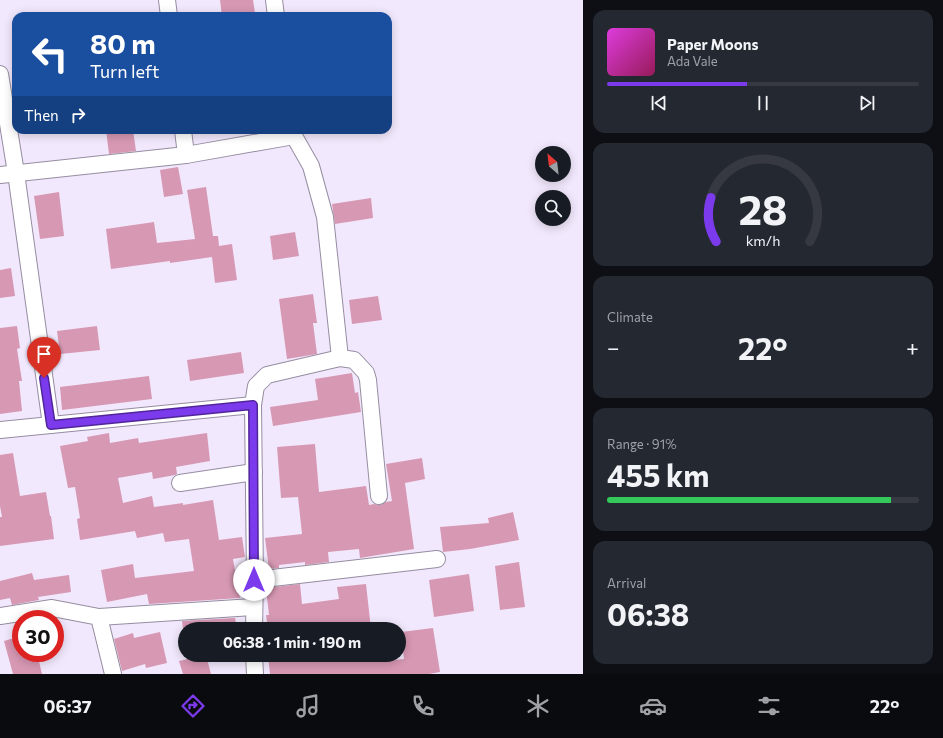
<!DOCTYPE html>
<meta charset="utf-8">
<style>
:root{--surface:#171b24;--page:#242831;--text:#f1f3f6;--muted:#9ea1a6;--line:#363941;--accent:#7c3aed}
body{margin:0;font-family:Commissioner,sans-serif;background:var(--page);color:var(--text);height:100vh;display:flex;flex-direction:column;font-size:15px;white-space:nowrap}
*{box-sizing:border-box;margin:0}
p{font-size:13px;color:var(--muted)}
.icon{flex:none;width:22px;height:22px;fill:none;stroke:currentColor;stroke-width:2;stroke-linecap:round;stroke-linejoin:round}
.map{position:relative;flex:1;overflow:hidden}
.details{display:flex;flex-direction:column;gap:10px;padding:10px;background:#0d0f14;width:360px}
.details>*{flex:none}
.hud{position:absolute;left:12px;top:12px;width:380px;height:122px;border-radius:12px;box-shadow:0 2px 10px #0003;background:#1a4fa0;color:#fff;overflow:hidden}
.needle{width:26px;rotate:332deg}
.controls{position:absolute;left:535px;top:146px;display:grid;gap:8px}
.controls a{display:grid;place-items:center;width:36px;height:36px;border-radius:50%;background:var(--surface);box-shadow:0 2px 10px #0003;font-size:20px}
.speed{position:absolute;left:12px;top:610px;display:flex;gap:8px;font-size:20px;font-weight:700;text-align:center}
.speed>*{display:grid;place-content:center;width:52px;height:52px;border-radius:50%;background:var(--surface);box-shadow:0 2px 10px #0003;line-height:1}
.speed .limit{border:6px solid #d22;background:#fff;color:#111}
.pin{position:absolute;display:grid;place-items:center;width:34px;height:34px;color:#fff;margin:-41px -17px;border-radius:50% 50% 50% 0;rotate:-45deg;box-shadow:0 0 4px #0007}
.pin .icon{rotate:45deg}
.me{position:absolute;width:44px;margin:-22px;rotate:0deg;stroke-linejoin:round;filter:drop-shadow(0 0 3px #0008)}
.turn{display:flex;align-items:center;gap:14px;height:84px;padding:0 12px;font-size:18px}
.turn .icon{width:52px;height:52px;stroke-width:2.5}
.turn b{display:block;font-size:28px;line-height:34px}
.then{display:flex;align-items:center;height:38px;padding:0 12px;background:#0003;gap:8px;font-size:15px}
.big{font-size:30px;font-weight:700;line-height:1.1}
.details .card{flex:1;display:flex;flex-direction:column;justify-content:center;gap:6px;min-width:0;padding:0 14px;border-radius:12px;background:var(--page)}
.details .dial{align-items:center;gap:0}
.dial svg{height:104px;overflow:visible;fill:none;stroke:var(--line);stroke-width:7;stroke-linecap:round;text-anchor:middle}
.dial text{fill:var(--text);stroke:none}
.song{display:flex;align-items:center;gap:12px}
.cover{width:48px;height:48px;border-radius:6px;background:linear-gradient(135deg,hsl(300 70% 55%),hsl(330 70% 35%))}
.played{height:4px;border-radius:2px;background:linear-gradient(90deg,var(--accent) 45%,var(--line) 45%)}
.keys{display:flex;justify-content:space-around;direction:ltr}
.heat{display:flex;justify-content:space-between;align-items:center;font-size:22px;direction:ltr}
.charge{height:6px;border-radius:3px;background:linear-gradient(90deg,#34c759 91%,var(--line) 0)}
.trip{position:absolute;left:178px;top:622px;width:228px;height:40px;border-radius:20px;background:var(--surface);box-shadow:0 2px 10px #0003;font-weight:700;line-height:40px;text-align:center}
.dock{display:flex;height:64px;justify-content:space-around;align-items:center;background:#090b0e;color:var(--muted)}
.dock .icon{width:28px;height:28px}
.dock .current{color:var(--accent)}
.dock b{font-size:18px;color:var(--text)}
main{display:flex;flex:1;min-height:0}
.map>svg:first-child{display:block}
.building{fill:#d798b3}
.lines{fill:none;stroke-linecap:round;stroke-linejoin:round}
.minor-casing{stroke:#968da1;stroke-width:18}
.minor{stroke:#fff;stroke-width:16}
.route-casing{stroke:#51269a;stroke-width:10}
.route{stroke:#7c3aed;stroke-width:7}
</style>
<main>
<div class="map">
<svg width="583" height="674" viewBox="0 0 583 674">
<rect width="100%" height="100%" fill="#f2e8fd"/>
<!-- building -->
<g class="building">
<polygon points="220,0 253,0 255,13 222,16"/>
<polygon points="106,130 133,130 136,151 109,154"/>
<polygon points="178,167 183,194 164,197 160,170"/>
<polygon points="206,187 213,236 218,236 219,246 232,244 237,280 215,283 212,257 170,263 170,261 111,269 106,229 154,222 157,243 195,239 187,190"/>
<polygon points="59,192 64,236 40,239 34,196"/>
<polygon points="371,198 373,218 335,224 332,204"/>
<polygon points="295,232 299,256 273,260 270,236"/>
<polygon points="11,268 15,296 0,298 0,270"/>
<polygon points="313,294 317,323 313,323 317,354 287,359 279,299"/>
<polygon points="378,296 382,320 352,324 349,300"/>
<polygon points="17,326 20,348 17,349 22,381 19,381 22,411 0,414 0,328"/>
<polygon points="97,326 100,350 60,354 57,331"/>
<polygon points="241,352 244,373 190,381 187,360"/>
<polygon points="352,373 355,393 358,392 361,412 273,426 270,407 318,400 315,379"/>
<polygon points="149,376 152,399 62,410 60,387"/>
<polygon points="109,433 110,443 138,438 139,443 207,433 210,461 176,467 177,474 175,475 153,479 152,472 118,478 123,503 152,496 154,507 183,503 183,505 213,500 219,540 242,537 245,557 233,559 240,598 149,604 147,594 107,602 101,570 133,564 135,578 194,571 189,539 165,542 163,533 137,538 135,531 80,540 77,519 80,518 75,487 68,488 60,446 88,441 87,437"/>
<polygon points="315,444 319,492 366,486 369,505 374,504 380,505 386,502 392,501 386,464 422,458 425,479 405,483 414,549 360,558 359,549 328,552 329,562 305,565 305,562 279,565 279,568 269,569 265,538 302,534 298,497 281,498 277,447"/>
<polygon points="13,453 20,496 46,492 50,516 51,516 54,539 0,546 0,517 2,517 0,506 0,455"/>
<polygon points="513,512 519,540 470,549 443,552 440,527 489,523 488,518"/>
<polygon points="519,562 525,607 500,610 495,566"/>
<polygon points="32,573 34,580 69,575 71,592 38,597 39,600 12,605 10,598 0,600 0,581"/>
<polygon points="469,574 474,611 434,617 429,580"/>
<polygon points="300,584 302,604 339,599 337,587 366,584 371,629 268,629 266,615 269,615 266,588"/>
<polygon points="235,618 237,629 183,629 182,621"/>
<polygon points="433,628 440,672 429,674 270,674 268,655 374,655 374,662 404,659 401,632"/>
<polygon points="160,632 167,663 146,668 145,664 122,671 114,639 133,633 134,638"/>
<polygon points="21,636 21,653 37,653 42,674 13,674 4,641"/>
<polygon points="206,655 211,674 183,674 179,661"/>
</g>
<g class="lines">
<defs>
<g id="minor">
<polyline points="167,0 169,16"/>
<polyline points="274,0 276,16"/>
<polyline points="0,74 16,173 51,425"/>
<polyline points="186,155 294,136 293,130"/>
<polyline points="0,175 186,155 183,130"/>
<polyline points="340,358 354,360 366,373 368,380 379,496"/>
<polyline points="0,430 253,405"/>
<polyline points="180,483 254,472"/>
<polyline points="255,580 437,559"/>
<polyline points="0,616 52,608 99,617 113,674"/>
<polyline points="99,617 253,607"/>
<polyline points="254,629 255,580 253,405 256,386 267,375 340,358 325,217 311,166 294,136"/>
<polyline points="254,655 255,674"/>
</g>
</defs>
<!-- minor casing -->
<use href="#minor" class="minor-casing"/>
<!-- minor -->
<use href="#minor" class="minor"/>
</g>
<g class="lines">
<defs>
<polyline id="route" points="44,378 51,425 253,405 254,580"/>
</defs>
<!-- route casing -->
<use href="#route" class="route-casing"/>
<!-- route -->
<use href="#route" class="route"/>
</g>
</svg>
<div class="controls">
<a><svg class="needle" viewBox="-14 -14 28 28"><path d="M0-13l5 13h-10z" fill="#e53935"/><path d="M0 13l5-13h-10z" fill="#9ea1a6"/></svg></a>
<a><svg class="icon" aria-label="search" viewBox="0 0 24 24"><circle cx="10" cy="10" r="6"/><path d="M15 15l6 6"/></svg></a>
</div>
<div class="speed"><div class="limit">30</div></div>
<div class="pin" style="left:44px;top:378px;background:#d93025"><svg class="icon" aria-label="arrive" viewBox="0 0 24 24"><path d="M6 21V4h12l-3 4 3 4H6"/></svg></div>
<svg class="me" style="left:254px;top:580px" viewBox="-20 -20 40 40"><circle r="19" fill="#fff"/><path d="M0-13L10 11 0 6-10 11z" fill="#7c3aed"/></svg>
<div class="trip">06:38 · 1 min · 190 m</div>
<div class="hud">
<div class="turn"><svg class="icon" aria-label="left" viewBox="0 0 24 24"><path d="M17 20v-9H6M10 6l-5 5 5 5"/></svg><div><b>80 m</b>Turn left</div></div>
<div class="then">Then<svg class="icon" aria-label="right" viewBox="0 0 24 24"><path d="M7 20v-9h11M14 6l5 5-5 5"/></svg></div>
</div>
</div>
<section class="details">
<div class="card">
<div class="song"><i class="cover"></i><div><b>Paper Moons</b><p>Ada Vale</p></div></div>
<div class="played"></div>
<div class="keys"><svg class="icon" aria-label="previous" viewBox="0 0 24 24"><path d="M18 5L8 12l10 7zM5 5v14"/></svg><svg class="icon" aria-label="pause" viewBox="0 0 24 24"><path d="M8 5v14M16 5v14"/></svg><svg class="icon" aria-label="next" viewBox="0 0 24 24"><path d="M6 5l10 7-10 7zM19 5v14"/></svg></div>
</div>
<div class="card dial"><svg viewBox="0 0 100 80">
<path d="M14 69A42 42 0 1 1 86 69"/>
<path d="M14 69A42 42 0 0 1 10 35" stroke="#7c3aed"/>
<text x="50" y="56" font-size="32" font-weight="700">28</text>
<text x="50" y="72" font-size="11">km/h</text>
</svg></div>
<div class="card"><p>Climate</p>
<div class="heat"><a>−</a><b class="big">22°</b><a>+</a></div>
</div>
<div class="card"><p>Range · 91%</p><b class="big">455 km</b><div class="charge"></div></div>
<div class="card"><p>Arrival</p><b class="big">06:38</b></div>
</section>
</main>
<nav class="dock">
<b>06:37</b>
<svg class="icon current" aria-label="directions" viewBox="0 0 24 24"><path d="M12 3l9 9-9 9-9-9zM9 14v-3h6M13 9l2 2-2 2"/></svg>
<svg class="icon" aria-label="music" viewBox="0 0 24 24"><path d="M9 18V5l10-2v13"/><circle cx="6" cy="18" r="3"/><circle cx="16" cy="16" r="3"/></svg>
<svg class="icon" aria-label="phone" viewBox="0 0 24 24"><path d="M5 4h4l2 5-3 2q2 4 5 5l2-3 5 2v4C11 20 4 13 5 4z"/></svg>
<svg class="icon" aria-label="climate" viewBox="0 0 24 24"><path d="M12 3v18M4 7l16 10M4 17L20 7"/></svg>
<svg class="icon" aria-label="car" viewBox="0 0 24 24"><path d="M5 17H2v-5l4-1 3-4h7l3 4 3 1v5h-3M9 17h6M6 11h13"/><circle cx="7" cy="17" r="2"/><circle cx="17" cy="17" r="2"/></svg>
<svg class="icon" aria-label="filters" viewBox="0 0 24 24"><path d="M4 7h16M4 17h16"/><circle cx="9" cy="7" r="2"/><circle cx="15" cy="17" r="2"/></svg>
<b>22°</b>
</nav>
